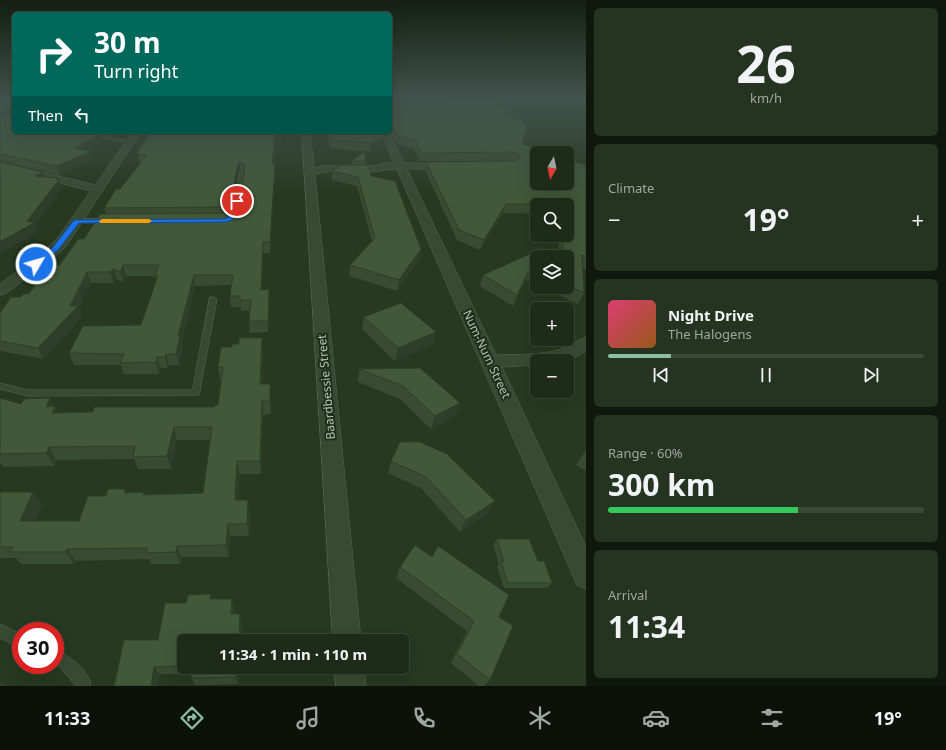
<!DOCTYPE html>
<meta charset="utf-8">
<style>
:root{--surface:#1d2b18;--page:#253321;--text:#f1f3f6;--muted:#a0a7a2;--line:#3b4737;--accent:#8abfa5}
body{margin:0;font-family:"Noto Sans",sans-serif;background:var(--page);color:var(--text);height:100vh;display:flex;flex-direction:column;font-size:15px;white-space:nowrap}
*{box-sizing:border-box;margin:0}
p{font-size:13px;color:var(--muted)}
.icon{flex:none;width:22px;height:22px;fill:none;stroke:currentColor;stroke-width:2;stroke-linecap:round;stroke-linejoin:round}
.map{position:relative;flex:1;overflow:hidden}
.sheet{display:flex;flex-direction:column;gap:8px;padding:8px;background:#10180d;width:360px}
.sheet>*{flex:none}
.hud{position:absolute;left:12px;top:12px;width:380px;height:122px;border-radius:6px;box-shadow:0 4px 16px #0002,0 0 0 1px var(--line);background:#00695c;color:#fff;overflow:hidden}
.needle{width:26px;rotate:189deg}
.controls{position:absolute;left:530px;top:146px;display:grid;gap:8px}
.controls a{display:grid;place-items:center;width:44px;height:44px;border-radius:6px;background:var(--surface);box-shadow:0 4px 16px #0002,0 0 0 1px var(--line);font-size:20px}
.speed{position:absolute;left:12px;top:622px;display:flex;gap:8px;font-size:20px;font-weight:700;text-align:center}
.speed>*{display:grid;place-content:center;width:52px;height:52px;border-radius:50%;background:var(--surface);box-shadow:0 4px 16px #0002,0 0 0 1px var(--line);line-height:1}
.speed .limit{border:6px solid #d22;background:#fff;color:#111}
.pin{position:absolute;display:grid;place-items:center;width:34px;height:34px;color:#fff;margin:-17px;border:2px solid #fff;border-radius:50%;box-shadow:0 1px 4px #0007}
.me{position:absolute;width:44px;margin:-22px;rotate:52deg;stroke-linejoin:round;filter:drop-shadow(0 0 3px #0008)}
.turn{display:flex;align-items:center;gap:14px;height:84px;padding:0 16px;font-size:18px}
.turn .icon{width:52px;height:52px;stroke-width:2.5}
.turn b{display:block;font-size:28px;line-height:34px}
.then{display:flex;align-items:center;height:38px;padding:0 16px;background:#0003;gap:8px;font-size:15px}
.big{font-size:30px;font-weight:700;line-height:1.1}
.sheet .tile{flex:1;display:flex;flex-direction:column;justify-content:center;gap:6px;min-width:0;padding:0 14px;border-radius:6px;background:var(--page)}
.sheet .dial{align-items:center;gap:0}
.dial b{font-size:52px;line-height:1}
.song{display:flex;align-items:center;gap:12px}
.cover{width:48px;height:48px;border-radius:6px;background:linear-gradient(135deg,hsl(340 70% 55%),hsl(30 70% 35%))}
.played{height:4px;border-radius:2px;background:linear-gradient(90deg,var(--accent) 20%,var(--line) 20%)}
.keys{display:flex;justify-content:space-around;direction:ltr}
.heat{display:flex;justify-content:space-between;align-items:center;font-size:22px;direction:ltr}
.charge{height:6px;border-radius:3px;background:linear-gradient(90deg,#34c759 60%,var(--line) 0)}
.trip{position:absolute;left:177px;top:634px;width:232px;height:40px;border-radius:6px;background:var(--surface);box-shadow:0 4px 16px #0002,0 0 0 1px var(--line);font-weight:700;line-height:40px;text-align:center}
.tab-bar{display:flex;height:64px;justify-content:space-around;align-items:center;background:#0c110a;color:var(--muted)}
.tab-bar .icon{width:28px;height:28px}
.tab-bar .current{color:var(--accent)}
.tab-bar b{font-size:18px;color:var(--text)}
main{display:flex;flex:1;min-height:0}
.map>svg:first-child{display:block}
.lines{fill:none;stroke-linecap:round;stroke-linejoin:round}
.service-casing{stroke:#576751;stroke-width:1}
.minor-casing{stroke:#576751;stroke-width:1}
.service{fill:#394a33;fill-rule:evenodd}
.minor{fill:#394a33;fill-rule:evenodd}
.wall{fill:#384c31;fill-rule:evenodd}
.shaded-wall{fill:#2e3e28}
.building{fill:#415839;stroke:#2e3e28}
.route{fill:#1a73e8;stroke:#114b97}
.slow{fill:#f59e0b}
.labels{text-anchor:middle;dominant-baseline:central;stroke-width:4;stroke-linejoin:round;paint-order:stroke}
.street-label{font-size:12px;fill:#b4c6ae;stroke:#1f2e19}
</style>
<main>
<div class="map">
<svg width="586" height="686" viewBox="0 0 586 686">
<rect width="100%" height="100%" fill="#273920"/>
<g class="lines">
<defs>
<g id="service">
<polygon points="93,135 130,141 132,142 130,143 94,137"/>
<polygon points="240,173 244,174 238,215 232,220 229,218 232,215"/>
<polygon points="105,219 107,220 107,222 77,223 74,221 77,219"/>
<polygon points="210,297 213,297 217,299 199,395 28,396 0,389 0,383 28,390 192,390"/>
<polygon points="0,624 21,634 21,648 0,638"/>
<path d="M55 649C69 655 86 669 91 683L90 686H76L59 666 55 664Z"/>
</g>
<g id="minor">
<polygon points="133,132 141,132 67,245 51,260 5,294 0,295 0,284 41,254 57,239 91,191 0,168 0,162 95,185"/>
<path d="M302 132H310L314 168 321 166H373L384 163H394L381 132H389L404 163 452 164 454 166 449 169H407L496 355C517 354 541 356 561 349 570 346 577 340 586 337V351C571 362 555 361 537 361V365L502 367 586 547V589L577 585 397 169C387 169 381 171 372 172 353 173 332 168 315 175L361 641H333Z"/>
<polygon points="334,667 364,667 366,686 336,686"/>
</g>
</defs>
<!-- service casing -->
<use href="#service" class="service-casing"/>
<!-- minor casing -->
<use href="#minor" class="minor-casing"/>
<!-- service -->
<use href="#service" class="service"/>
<!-- minor -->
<use href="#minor" class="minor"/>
</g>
<!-- wall -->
<g class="wall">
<polygon points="0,98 14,98 14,132 116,132 112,137 104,136 105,141 87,150 91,151 93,159 60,175 0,161"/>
<polygon points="390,98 484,98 514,112 512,118 527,125 522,144 550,153 537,153 537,183 567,183 567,159 586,165 586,270 583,268 584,293 578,304 542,287 567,287 567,257 537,257 537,285 526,280 513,306 480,286 483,275 543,248 558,254 559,235 567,235 567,205 537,205 537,214 503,213 480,250 457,240 425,170 426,162 511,161 420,161 414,149 397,144 390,132"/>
<path d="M155 132H281V140L275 144 273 164 275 173 270 253H263L262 290 269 289V300L268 332 250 333 249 321 250 311H241V307H231L230 296 231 285 195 286 182 341 183 347 179 365H169L168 368H160L159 374H124L121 365H74L69 353 141 325 156 281 155 276H126L123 283 117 279 114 283H91L79 308 82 317 43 359 0 351V313L21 297 29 294 60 265 106 214 104 208 141 163 139 162 137 154ZM240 172 244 173 239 206 234 210 231 211 239 173Z"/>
<polygon points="327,132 384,132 386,137 385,145 370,152 330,148"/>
<polygon points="352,161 366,161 365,165 371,176 421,249 419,259 397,291 349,276 350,265 372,241 357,186 332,180 332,171 351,165"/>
<polygon points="364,317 436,332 432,345 395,361 362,329"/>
<polygon points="263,351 262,384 271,397 271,414 263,415 261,474 239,474 238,500 248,500 250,512 249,536 230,536 229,557 181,557 180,564 151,564 149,559 75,561 74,564 21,564 16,558 0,558 0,492 33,492 42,504 35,521 79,521 106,496 127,493 144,492 145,495 203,493 210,440 177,440 171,469 138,469 134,459 56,460 54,466 4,467 0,462 0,398 21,404 50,398 58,413 214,407 218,405 221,380 220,380 218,367"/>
<polygon points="359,369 460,403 455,416 431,429 400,399 358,382"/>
<polygon points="400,442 488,513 460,532 422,489 388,473 391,461"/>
<polygon points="586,450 586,471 576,465"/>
<polygon points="497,539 538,561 552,583 547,588 504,588 497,567 499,564 493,545"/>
<polygon points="400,567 499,617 490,680 484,686 479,686 451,663 467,631 396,578"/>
<polygon points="212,599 234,608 234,614 242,623 241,641 184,641 184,667 239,667 238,684 195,685 191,678 191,674 159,674 157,686 114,686 158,640 186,603"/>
</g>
<!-- shaded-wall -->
<g class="shaded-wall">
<polygon points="11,107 14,115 0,119 0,111"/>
<polygon points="514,112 512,120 504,113"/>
<polygon points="110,132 116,132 112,137"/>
<polygon points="280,132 281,132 281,140 275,144 273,173 272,164 275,136"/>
<polygon points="103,133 105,141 77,156 75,148"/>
<polygon points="386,137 385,145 370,152 371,143"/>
<polygon points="91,151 93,159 60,175 57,166"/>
<polygon points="240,163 240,172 239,173 231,214 225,216 224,207 238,164"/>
<polygon points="275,164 275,173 270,253 270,242"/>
<polygon points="43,172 46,181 35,176"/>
<polygon points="57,178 58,181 59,180 62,189 35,225 38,232 0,254 0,242 27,221 56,179"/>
<polygon points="506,204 503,213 480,250 484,240"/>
<polygon points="263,242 263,253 262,300 261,290"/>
<polygon points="421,249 419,259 397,291 399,280"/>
<polygon points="123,265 126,276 123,283 120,272"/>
<polygon points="114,269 117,279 114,283 110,272"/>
<polygon points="530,269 526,280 513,306 517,295"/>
<polygon points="87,272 91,283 79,308 82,317 43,359 38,348 70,306"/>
<polygon points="194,275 195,286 182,341 183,347 179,365 176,354 178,336"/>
<polygon points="269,289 269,300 268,332 268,321"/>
<polygon points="436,332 432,345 395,361 398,348"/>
<polygon points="262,338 263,351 261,397 260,384"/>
<polygon points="166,354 169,365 168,368 165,357"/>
<polygon points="157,357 160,368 159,374 156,362"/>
<polygon points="270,384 271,397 271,414 270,401"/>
<polygon points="50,398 61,420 58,426 46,407"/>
<polygon points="262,401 263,415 261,474 260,461"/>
<polygon points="460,403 455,416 431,429 435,416"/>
<polygon points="174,427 177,440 171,469 167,456"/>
<polygon points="49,447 56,460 54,466 46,453"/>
<polygon points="237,461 239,474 237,513 235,500"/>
<polygon points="33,492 42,504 29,533 20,521"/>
<polygon points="248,500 250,512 249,536 247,524"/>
<polygon points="495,501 488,513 460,532 466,520"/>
<polygon points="228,524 230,536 229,557 226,545"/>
<polygon points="177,546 181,557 180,564 176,552"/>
<polygon points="67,549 75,561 74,564 66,552"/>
<polygon points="232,599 234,608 233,622 231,614"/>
<polygon points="240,614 242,623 241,641 239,641"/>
<polygon points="154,667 159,674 157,686 151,686"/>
<polygon points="237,667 239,667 238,684 236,677"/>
<polygon points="0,681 8,686 0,686"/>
</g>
<!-- building -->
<g class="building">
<polygon points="0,98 14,98 14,132 96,132 103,133 75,148 91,151 57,166 0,154 0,117 12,115 13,109 11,107 0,111 0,103 11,107 13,106 12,103"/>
<polygon points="447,98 484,98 514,112 504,113 527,125 522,144 550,153 537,153 537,183 567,183 567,159 586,165 586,257 582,255 584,293 567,285 567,257 537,257 537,272 530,269 517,295 483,275 543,248 562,256 563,235 567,235 567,205 563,205 563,204 506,204 484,240 459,230 426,162 514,161 520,158 520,155 514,152 422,153 416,141 398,136 390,123 390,101 391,104 448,103 450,99"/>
<polygon points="155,132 280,132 275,136 272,164 275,164 270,242 263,242 261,290 269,289 268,321 249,321 251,300 240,300 240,296 230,296 233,275 194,275 178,336 180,336 176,354 166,354 165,357 157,357 156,362 120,363 124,354 69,353 83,326 141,325 158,275 155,275 159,265 123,265 120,272 114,269 110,272 87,272 70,306 78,306 38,348 0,341 0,313 11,297 21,297 23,294 29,294 48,266 60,265 78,239 84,239 100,214 227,213 234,210 239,206 245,165 240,163 238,164 230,204 224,207 104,208 116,189 120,189 146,156 137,154 148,134 153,134"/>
<polygon points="329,132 384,132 386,137 371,143 331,140"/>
<polygon points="364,152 366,161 352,161"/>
<polygon points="0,162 43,172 35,176 57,178 56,179 59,180 27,221 34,223 0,242"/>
<polygon points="341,165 369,165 371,176 395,181 421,249 399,280 350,265 375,238 358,177 332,171"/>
<polygon points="401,303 436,332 398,348 364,317"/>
<polygon points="239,338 262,338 260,384 270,384 270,401 262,401 260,461 237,461 235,500 248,500 247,524 228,524 226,545 177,546 176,552 146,553 147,548 67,549 66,552 10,552 13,547 0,547 0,492 33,492 20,521 79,521 88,496 106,496 108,489 125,489 125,493 144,492 143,495 203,493 212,427 174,427 167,456 133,457 135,446 49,447 46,453 0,454 0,444 1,442 0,442 0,398 21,404 24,399 50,398 46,407 55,406 52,413 93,412 94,407 214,407 215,405 218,405 223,367 218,367 221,347 232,347 232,344 239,344"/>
<polygon points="420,368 460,403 435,416 403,386 359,369"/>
<polygon points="400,442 420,442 447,454 495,501 466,520 426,477 391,461"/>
<polygon points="497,539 529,539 538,561 544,561 552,583 508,583 501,562 504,562"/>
<polygon points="415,545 432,557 438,546 509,595 499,617 513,626 490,680 457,654 474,621 400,567"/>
<polygon points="211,594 210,599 232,599 231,614 240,614 239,641 184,641 184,666 154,667 151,686 114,686 124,640 158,640 165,603 186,603 188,595"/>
<polygon points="192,667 237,667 236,677 191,678"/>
</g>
<!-- sky -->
<linearGradient id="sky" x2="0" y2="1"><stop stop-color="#151f12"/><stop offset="0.51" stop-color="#41544e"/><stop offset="1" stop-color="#41544e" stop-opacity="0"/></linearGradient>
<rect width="586" height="194" fill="url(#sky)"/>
<!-- route -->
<path class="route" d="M235 200 240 201C238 213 238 219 226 222L79 223 58 250 39 266 36 267 32 264 53 247 74 220 225 219 232 215Z"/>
<!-- slow -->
<polygon class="slow" points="102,219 149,219 152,221 149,223 100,223 99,221"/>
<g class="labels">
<!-- street labels -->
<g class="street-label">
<text transform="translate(487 354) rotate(65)">Num-Num Street</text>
<text transform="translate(326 387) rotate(-95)">Baardbessie Street</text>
</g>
</g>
</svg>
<div class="controls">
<a><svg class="needle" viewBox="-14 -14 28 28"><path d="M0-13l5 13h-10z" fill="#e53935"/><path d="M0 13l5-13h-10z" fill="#a0a7a2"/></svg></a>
<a><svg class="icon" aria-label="search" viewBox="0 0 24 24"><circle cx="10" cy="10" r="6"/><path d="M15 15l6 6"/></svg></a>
<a><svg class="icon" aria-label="layers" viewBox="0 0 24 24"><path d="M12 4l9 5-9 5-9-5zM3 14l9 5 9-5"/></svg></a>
<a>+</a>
<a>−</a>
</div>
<div class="speed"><div class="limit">30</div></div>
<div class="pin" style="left:237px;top:201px;background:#d93025"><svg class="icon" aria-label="arrive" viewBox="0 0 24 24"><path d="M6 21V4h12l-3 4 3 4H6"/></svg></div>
<svg class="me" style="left:36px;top:264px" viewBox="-20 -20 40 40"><circle r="17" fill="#1a73e8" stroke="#fff" stroke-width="3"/><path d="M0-11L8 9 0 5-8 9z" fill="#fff"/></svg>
<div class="trip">11:34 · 1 min · 110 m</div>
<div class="hud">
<div class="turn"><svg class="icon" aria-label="right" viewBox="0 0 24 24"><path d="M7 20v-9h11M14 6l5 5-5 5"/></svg><div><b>30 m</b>Turn right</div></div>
<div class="then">Then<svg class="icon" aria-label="left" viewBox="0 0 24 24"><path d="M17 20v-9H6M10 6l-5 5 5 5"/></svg></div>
</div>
</div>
<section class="sheet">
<div class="tile dial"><b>26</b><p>km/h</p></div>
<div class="tile"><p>Climate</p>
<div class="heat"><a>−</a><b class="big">19°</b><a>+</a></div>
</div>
<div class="tile">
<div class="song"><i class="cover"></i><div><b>Night Drive</b><p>The Halogens</p></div></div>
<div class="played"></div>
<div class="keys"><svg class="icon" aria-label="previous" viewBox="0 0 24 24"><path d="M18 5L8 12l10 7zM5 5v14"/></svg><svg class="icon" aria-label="pause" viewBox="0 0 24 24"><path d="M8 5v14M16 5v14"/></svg><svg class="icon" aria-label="next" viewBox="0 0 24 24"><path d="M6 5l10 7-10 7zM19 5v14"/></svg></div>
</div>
<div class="tile"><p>Range · 60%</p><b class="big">300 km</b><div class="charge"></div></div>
<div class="tile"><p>Arrival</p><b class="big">11:34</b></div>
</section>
</main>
<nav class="tab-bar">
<b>11:33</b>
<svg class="icon current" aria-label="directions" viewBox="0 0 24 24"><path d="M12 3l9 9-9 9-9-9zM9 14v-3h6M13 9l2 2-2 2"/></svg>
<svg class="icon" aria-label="music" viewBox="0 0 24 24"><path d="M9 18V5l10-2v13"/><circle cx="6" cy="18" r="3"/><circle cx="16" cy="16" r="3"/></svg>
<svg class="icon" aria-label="phone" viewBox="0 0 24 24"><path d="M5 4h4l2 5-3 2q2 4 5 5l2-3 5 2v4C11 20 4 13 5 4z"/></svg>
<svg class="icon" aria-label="climate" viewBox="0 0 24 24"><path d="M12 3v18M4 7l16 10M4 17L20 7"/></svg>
<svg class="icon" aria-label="car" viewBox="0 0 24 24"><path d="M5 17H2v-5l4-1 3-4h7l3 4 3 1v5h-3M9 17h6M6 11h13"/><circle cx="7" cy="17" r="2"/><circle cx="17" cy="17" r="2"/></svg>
<svg class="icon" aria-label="filters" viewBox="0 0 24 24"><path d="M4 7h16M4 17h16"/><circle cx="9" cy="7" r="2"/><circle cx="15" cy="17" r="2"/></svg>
<b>19°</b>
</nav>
